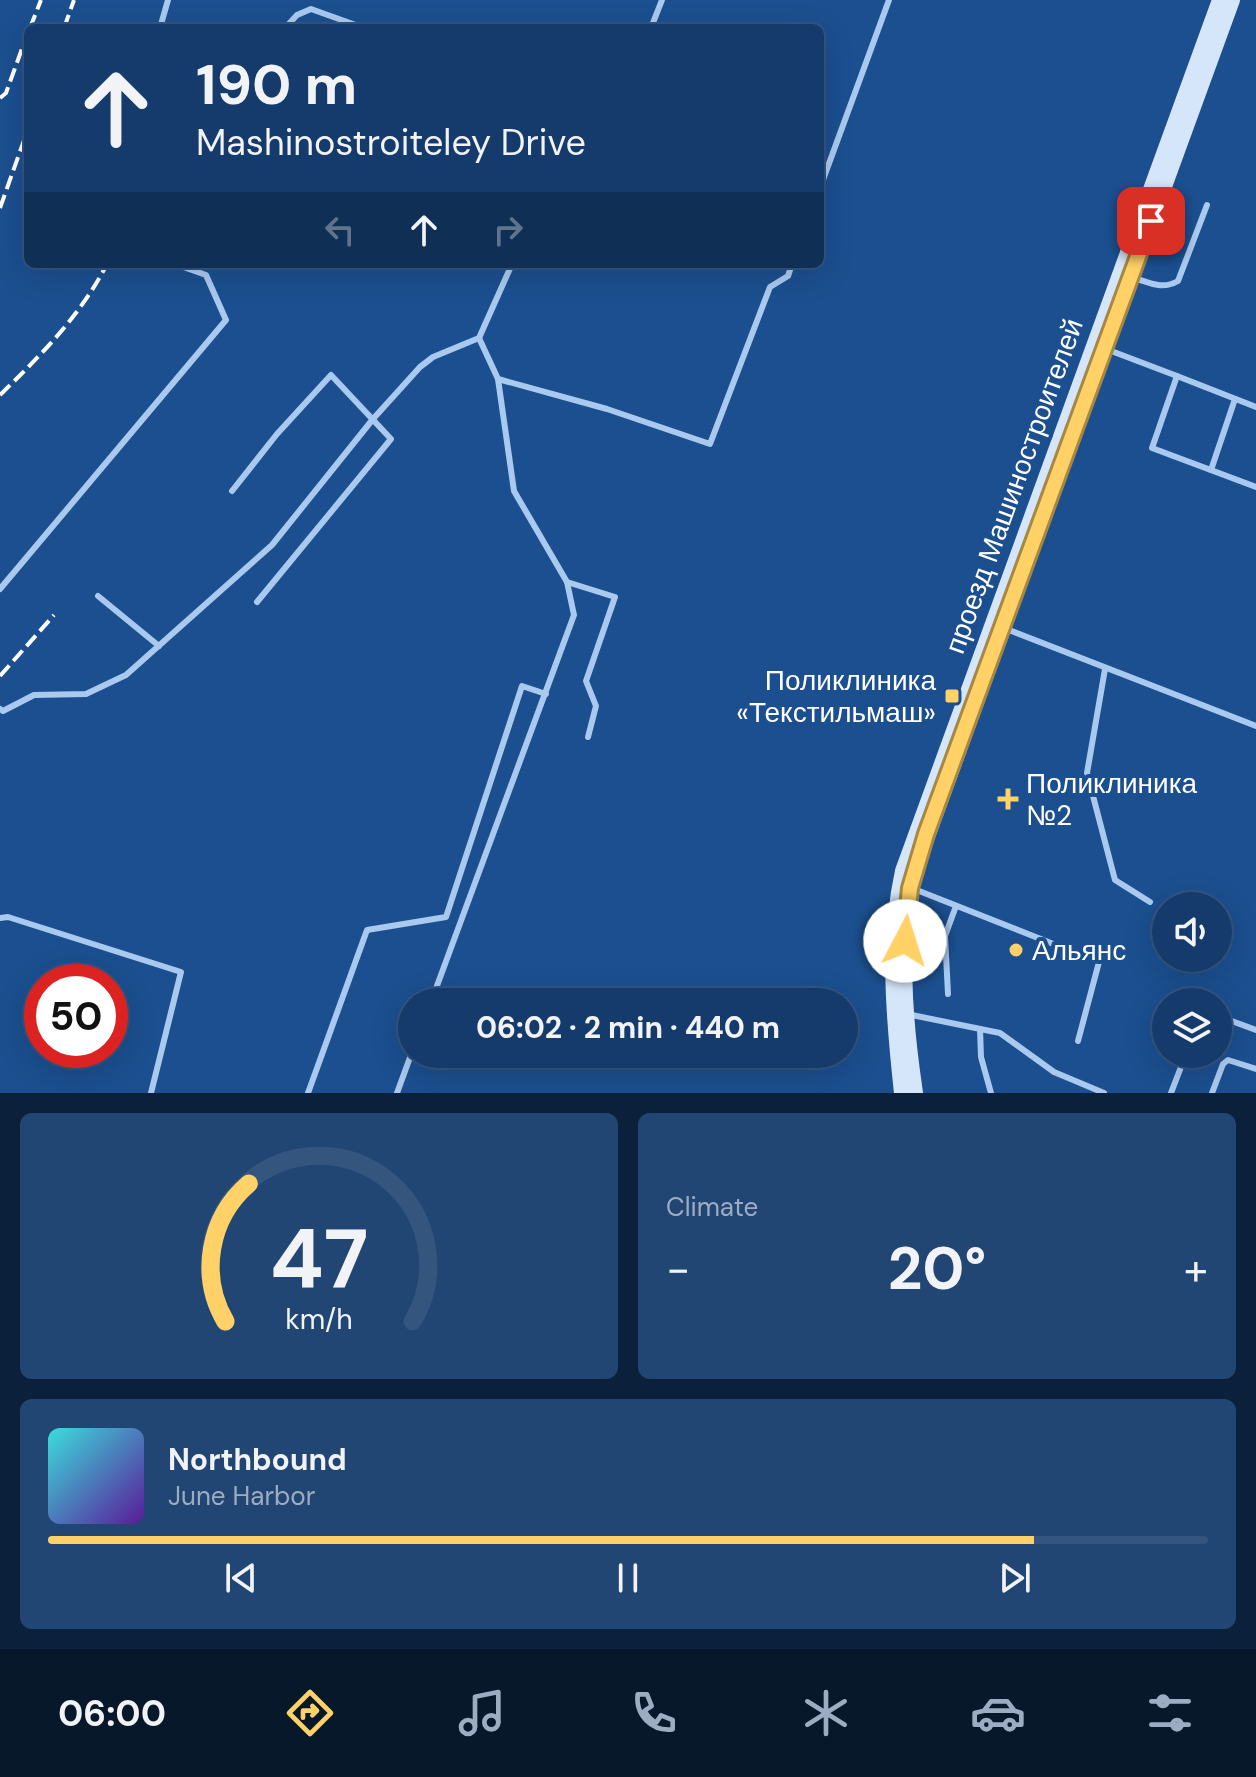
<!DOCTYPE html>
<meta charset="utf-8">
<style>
:root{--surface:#143b6b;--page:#214673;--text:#f1f3f6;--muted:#9dadc1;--line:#33557e;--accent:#ffd166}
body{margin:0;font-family:"DM Sans",sans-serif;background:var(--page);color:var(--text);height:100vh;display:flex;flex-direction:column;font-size:30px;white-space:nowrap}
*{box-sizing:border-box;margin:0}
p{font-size:26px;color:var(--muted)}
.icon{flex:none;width:44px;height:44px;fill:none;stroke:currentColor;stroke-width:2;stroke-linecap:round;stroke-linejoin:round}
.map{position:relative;height:1093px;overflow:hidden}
.panel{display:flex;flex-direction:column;gap:20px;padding:20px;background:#0b203b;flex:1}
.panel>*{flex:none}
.banner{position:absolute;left:24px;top:24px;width:800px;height:244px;border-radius:12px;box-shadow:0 8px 32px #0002,0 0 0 2px var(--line);background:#143b6b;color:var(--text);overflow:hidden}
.fabs{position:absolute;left:1152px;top:892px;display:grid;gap:16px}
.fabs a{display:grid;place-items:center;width:80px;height:80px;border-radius:50%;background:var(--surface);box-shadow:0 8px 32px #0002,0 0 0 2px var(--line);font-size:40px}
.speed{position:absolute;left:24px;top:964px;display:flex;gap:16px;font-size:40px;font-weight:700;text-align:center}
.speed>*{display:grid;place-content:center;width:104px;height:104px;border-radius:50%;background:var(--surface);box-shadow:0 8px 32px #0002,0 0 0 2px var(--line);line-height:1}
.speed .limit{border:12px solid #d22;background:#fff;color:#111}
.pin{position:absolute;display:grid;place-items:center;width:68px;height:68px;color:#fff;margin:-34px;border-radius:16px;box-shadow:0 4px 12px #0006}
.me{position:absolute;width:88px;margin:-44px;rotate:5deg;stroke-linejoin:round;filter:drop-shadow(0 0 6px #0008)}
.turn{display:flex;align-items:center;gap:28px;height:168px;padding:0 40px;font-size:36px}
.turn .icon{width:104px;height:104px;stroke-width:2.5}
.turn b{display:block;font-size:56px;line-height:68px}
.lanes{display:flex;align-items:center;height:76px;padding:0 40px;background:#0003;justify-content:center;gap:40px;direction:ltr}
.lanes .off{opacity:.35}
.big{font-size:60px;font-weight:700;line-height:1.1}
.panel .card{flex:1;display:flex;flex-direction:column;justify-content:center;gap:12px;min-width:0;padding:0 28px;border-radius:12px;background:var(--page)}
.panel .dial{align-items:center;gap:0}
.dial svg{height:208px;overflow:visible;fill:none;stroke:var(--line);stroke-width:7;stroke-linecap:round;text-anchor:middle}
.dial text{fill:var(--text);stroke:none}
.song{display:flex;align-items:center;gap:24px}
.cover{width:96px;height:96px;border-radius:12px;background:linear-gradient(135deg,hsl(180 70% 55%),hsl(270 70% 35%))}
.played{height:8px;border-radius:4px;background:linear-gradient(90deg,var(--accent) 85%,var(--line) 85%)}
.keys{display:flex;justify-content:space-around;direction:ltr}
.heat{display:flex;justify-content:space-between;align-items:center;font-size:44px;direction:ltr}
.panel .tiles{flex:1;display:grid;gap:20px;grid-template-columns:1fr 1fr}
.card:last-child{grid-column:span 2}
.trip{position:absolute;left:398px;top:988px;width:460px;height:80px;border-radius:40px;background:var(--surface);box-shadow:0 8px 32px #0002,0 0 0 2px var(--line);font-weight:700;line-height:80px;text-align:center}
.tabs{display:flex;height:128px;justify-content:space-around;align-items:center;background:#08182b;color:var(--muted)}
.tabs .icon{width:56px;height:56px}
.tabs .on{color:var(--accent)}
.tabs b{font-size:36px;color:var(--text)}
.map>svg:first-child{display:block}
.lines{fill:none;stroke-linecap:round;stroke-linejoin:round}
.service{stroke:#a9c9ee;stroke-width:6}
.secondary{stroke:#d6e6fa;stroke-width:16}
.rail{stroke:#fff;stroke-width:4;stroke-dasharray:14 6;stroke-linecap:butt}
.route-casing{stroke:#a68842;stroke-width:20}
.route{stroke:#ffd166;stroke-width:14}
.poi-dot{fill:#ffd166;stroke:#1b4f8f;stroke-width:3}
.labels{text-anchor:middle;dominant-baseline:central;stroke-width:8;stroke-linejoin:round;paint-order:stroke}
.street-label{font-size:28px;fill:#fff;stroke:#1b4f8f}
.poi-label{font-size:28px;fill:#fff;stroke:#1b4f8f;text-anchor:start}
</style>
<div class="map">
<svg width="1256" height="1093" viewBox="0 0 1256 1093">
<rect width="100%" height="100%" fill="#1b4f8f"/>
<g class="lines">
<!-- service -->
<g class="service">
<polyline points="160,28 168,0"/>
<polyline points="285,28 297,15 311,9 364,28"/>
<polyline points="651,28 662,0"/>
<polyline points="820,188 889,0"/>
<path d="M1134 278C1151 283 1162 290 1178 281L1207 205"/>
<polyline points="1106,349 1177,376"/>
<polyline points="498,379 607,409 710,444 770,287 788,276 792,264"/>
<polyline points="1256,407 1177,376 1152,448 1256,487"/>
<polyline points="1211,470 1235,399"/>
<polyline points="232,491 277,434 331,375 391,439 257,602"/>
<polyline points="567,582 615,597 586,681 596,706 588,737"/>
<polyline points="0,589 226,320 206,275 175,264"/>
<polyline points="98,596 159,646"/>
<polyline points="1004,628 1256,726"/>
<polyline points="1105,669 1087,773 1115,880 1150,902"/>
<polyline points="0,709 3,711 34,695 86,694 126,675 272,545 373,419 420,367 433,357 479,338 512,264"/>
<polyline points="914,889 1099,962 1078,1041"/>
<polyline points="0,918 8,917 181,972 151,1093"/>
<polyline points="948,994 945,936 956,906"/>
<polyline points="431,1002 574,615 567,582 514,491 498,379 479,338"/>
<polyline points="907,1014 1000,1033 1054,1072 1104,1093"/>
<polyline points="1218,1016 1256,1030"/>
<polyline points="980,1029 981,1057 991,1093"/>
<polyline points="308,1093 367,930 446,917 522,686 546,694"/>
<polyline points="397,1093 412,1052"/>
<polyline points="1171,1093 1186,1054"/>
<polyline points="1212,1093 1223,1064 1228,1060 1256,1069"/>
</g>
<!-- secondary -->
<g class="secondary">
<path d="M902 1093C894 1019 887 944 903 871L1220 0"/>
<path d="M915 1093C904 1018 897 937 917 864L1232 0"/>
</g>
<!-- rail -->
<g class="rail">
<polyline points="30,28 41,0"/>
<polyline points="64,28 74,0"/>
<polyline points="0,98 6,93 28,32"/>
<polyline points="0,208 28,129"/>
<path d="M0 395C41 355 81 315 107 264"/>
<polyline points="0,676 54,615"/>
</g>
</g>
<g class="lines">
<defs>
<polyline id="route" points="905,941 910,888 926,834 1151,221"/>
</defs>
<!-- route casing -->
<use href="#route" class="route-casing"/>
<!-- route -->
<use href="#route" class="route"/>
</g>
<!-- markers -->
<g class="poi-dot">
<rect x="944" y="688" width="16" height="16" rx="4"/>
<path d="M1004 787h8v8h8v8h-8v8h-8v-8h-8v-8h8z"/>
<circle cx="1016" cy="950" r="8"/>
</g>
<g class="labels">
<!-- street labels -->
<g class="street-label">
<text transform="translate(1014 486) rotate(-70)">проезд Машиностроителей</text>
</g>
<!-- poi labels -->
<g class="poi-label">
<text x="936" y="680" text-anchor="end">Поликлиника<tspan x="936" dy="32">«Текстильмаш»</tspan></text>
<text x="1026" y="783">Поликлиника<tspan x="1026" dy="32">№2</tspan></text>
<text x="1032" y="950">Альянс</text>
</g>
</g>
</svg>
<div class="fabs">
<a><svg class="icon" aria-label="sound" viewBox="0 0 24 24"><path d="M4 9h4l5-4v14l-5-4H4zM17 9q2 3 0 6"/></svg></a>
<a><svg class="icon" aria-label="layers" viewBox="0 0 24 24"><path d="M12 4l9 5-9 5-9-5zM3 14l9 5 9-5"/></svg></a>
</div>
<div class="speed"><div class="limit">50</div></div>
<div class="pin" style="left:1151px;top:221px;background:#d93025"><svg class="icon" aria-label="arrive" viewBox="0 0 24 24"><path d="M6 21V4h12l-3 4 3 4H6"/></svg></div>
<svg class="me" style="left:905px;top:941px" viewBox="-20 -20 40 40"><circle r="19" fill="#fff"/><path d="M0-13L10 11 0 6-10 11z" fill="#ffd166"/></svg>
<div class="trip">06:02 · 2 min · 440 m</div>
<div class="banner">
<div class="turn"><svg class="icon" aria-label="ahead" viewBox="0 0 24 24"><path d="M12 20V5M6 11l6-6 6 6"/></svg><div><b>190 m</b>Mashinostroiteley Drive</div></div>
<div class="lanes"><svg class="icon off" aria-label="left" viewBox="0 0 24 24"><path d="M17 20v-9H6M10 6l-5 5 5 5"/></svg><svg class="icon" aria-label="ahead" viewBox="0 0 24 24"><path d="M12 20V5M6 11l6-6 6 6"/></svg><svg class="icon off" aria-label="right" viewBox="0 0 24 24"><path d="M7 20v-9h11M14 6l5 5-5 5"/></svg></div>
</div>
</div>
<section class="panel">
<div class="tiles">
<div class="card dial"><svg viewBox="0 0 100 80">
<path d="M14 69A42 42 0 1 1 86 69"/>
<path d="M14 69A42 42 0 0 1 23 16" stroke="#ffd166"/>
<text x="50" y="56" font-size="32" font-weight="700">47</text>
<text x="50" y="72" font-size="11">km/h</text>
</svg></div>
<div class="card"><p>Climate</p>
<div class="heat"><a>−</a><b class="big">20°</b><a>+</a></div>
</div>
<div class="card">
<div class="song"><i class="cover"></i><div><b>Northbound</b><p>June Harbor</p></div></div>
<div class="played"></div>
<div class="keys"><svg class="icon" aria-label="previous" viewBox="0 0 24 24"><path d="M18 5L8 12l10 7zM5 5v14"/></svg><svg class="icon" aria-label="pause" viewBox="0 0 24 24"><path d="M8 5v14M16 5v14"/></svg><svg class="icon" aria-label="next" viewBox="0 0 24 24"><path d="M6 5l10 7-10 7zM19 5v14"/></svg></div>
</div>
</div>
</section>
<nav class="tabs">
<b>06:00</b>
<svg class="icon on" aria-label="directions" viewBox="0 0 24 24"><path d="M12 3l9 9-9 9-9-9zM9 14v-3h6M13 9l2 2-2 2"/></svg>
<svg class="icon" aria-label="music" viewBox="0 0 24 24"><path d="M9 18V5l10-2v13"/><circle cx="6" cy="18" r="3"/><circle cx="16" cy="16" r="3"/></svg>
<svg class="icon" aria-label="phone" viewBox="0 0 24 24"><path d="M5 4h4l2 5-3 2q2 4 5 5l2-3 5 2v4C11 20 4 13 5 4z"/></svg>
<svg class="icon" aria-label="climate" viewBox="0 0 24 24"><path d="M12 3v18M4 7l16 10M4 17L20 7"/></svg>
<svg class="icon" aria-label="car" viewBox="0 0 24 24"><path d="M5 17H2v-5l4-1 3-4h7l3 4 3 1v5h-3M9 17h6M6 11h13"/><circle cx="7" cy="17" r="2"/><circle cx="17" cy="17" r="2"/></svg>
<svg class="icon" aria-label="filters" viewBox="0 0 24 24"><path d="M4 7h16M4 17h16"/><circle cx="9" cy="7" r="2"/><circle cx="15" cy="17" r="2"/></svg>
</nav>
